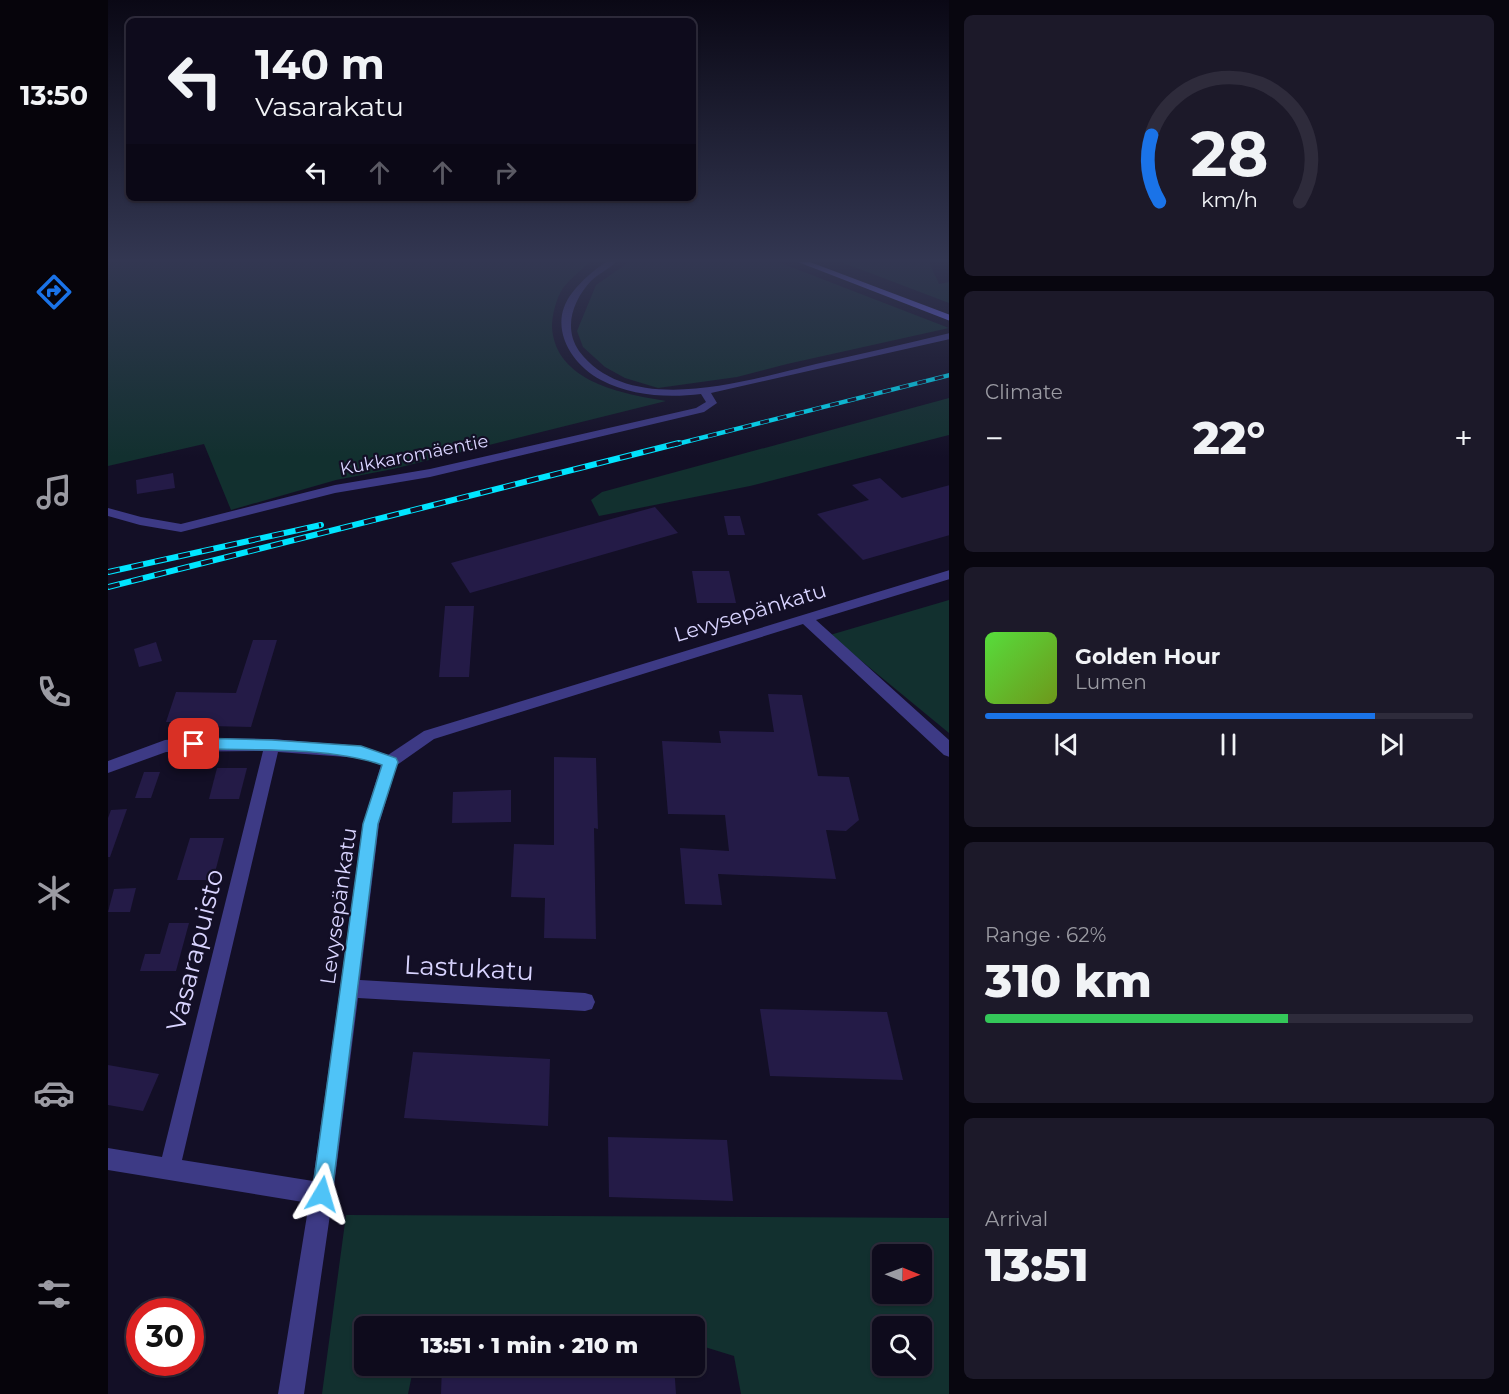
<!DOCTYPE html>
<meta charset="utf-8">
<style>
:root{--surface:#0e0b1c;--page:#1c1929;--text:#f1f3f6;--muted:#9b9ba3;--line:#2e2b3b;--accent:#1a73e8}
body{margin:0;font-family:Montserrat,sans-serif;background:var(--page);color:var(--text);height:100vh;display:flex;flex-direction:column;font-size:22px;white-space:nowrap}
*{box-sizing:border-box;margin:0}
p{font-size:20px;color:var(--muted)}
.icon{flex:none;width:33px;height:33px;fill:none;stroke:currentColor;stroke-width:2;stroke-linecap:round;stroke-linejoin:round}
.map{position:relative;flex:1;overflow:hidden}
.drawer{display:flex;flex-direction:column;gap:15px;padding:15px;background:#08060f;width:560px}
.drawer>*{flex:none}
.hud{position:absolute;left:18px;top:18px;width:570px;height:183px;border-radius:9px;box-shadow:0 2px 4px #0004,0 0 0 2px var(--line);background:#0e0b1c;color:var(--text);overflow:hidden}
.needle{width:39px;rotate:91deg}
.fabs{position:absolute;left:764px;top:1244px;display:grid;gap:12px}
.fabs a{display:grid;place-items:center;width:60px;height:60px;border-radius:9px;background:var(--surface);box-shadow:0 2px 4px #0004,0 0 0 2px var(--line);font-size:30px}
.speed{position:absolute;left:18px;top:1298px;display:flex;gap:12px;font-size:30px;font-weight:700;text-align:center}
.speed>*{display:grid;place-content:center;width:78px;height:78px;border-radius:50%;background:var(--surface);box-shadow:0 2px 4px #0004,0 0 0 2px var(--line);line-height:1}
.speed .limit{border:9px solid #d22;background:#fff;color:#111}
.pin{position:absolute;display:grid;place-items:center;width:51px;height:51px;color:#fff;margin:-26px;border-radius:12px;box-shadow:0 3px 9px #0006}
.me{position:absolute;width:66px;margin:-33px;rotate:7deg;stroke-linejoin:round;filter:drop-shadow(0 0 4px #0008)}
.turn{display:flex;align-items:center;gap:21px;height:126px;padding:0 30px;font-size:27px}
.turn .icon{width:78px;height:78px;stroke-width:2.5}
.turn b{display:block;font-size:42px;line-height:51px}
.lanes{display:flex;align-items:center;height:57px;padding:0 30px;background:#0003;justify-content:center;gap:30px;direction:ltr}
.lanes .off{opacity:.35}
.big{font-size:45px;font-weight:800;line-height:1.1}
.drawer .tile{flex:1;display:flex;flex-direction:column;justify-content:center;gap:9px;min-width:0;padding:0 21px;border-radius:9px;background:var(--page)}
.drawer .dial{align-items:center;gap:0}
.dial svg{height:156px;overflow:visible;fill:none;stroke:var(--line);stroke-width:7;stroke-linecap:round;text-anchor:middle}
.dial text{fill:var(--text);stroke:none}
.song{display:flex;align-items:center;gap:18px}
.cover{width:72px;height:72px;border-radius:9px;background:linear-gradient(135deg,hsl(110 70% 55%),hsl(80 70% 35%))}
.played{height:6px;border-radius:3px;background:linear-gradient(90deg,var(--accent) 80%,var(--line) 80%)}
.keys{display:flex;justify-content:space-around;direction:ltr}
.heat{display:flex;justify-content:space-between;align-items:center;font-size:33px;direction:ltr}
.charge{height:9px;border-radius:4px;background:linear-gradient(90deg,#34c759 62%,var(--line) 0)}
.trip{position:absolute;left:246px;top:1316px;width:351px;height:60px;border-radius:9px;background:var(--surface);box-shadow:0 2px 4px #0004,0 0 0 2px var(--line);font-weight:800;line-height:60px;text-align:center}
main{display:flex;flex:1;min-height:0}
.tabs{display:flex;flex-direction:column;width:108px;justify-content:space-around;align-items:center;background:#06040b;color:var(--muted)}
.tabs .icon{width:42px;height:42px}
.tabs .on{color:var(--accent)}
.tabs b{font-size:27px;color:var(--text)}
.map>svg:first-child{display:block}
.green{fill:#12302f;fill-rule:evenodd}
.building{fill:#241b47}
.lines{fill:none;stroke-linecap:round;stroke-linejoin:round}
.street{fill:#3d3a85;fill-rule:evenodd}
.secondary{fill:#6f6bff;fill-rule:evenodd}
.rail-far1-casing{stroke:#00e5ff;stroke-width:4.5}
.rail-casing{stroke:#00e5ff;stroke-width:6}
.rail-far1{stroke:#130f26;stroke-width:3;stroke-dasharray:9;stroke-linecap:butt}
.rail{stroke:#130f26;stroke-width:4;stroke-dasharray:12;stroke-linecap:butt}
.route{fill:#4fc3f7;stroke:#337fa1;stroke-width:1.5}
.labels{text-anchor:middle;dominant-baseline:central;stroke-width:4.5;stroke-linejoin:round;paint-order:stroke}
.far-street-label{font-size:18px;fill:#d9d4ff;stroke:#130f26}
.street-label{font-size:21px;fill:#d9d4ff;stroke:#130f26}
.near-street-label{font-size:26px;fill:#d9d4ff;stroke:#130f26}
</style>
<main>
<nav class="tabs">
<b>13:50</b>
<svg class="icon on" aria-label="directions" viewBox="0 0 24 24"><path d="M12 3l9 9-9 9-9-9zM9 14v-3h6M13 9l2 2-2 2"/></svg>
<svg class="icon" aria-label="music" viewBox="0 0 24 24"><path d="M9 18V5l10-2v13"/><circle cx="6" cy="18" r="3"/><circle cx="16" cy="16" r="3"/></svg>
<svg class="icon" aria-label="phone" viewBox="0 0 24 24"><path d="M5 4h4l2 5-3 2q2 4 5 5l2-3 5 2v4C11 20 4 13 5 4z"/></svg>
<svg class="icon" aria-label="climate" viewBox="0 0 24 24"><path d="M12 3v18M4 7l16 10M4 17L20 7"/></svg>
<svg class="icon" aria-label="car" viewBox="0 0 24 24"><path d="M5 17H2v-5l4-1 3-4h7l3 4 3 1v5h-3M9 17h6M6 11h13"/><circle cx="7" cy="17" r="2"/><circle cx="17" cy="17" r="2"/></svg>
<svg class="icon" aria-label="filters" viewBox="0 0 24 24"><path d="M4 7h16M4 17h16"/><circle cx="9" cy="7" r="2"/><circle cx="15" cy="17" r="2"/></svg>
</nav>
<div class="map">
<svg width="842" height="1394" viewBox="0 0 842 1394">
<rect width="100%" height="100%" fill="#130f26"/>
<!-- green -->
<g class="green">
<path d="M0 262H482C473 270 462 279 455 288 448 299 444 315 444 327 447 382 515 394 558 401L285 469 228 480 123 510 96 444 0 466Z"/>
<polygon points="521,262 670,262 841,328 679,364 629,377 550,388 517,378 497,367 475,347 469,331 488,285"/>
<polygon points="733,262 821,262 831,284 841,282 841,303"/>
<polygon points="841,398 841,435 642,486 491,516 483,500 494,492"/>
<polygon points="841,600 841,733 722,635"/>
<path d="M238 1215 841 1218V1394H633L626 1356 587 1344 586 1326H256V1365H306L300 1394H214ZM774 1254H813V1293H774ZM774 1326H813V1365H774Z"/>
</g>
<!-- building -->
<g class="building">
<polygon points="65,473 67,488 29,494 28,480"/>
<polygon points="772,478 794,498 842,485 842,535 755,560 709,514 761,500 744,485"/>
<polygon points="547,507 570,533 362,593 343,563"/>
<polygon points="616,516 632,516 637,535 620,535"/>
<polygon points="584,571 621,571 628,603 589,603"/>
<polygon points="337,606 366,606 361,677 331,677"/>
<polygon points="145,640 169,640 143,727 103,726 104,722 58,722 68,692 128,693"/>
<polygon points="48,642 54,661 31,667 26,649"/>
<polygon points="660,694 694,695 710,776 741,777 751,820 738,831 718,830 728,879 610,874 614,905 577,904 572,848 621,851 617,815 560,814 554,741 613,743 611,731 666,732"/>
<polygon points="446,757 488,758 490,829 486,828 488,939 436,938 437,898 403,897 406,844 446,845"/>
<polygon points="109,768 139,768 131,799 101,799"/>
<polygon points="36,772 52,772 43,798 27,798"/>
<polygon points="403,790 403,822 344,823 345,792"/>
<polygon points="19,809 2,857 0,857 0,818 3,810"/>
<polygon points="82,838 116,838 105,880 69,880"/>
<polygon points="28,888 22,912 0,912 6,889"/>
<polygon points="61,923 81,923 68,971 32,971 37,954 52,954"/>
<polygon points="652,1009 779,1012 795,1080 662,1076"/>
<polygon points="305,1052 442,1059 440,1126 296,1118"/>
<polygon points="0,1065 51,1074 35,1111 0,1105"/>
<polygon points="500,1137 619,1140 625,1201 501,1197"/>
<polygon points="334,1365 566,1365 568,1394 333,1394"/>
</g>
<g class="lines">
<!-- street -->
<g class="street">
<path d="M498 262H508C501 269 490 274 483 281 465 300 455 328 471 351 522 419 641 380 708 364 753 354 797 344 842 333V339L603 393 609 403 596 412 322 477 227 493 73 532 32 525 0 516V508L33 517 73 524 227 485 322 469 588 408 598 402 593 394C560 398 523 396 493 380 462 364 439 325 464 293 474 280 485 271 498 262Z"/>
<path d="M842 570V579L708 620 842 741V757L836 755 695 624 326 739 289 765 271 824 252 980 477 993 484 995 487 1002 484 1009 477 1011 250 998 225 1194 196 1394H170L201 1203 0 1170V1148L54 1157 155 751 58 752 0 773V761L57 740 86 738 164 739 253 746 280 755 316 731ZM170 752 252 758 273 765 255 824 205 1181 74 1160Z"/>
</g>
<!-- secondary -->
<polygon class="secondary" points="690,262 702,262 842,315 842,321"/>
<defs>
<polyline id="rail-far1" points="565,445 842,375"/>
<g id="rail">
<polyline points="0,572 213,525"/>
<polyline points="0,587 571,443"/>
</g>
</defs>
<!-- rail-far1 casing -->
<use href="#rail-far1" class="rail-far1-casing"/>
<!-- rail casing -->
<use href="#rail" class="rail-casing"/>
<!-- rail-far1 -->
<use href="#rail-far1" class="rail-far1"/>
<!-- rail -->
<use href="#rail" class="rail"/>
</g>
<!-- sky -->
<linearGradient id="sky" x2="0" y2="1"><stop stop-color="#0a0815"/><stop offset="0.57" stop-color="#333752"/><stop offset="1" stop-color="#333752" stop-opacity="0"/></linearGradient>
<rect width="842" height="457" fill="url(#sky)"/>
<!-- route -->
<path class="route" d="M86 738 164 740 253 746 288 758 290 762 270 824 224 1194 221 1201 214 1204 207 1201 204 1194 255 824 274 765C222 747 142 750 86 749L79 744Z"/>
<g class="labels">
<!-- far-street labels -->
<g class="far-street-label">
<text transform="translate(306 455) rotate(-11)">Kukkaromäentie</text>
</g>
<!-- street labels -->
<g class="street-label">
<text transform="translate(642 612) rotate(-17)">Levysepänkatu</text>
<text transform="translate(230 906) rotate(-82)">Levysepänkatu</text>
</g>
<!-- near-street labels -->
<g class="near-street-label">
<text transform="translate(87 950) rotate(-76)">Vasarapuisto</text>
<text transform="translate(361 968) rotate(3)">Lastukatu</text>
</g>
</g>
</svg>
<div class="fabs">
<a><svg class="needle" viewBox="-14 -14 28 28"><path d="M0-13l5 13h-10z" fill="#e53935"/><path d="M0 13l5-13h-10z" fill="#9b9ba3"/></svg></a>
<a><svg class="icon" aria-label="search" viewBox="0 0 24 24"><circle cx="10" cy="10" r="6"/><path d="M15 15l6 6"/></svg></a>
</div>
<div class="speed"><div class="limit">30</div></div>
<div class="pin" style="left:86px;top:744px;background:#d93025"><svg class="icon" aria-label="arrive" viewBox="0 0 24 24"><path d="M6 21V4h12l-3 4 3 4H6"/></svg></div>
<svg class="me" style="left:214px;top:1194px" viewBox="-20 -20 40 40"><path d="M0-17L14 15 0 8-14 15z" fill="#4fc3f7" stroke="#fff" stroke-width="4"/></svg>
<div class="trip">13:51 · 1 min · 210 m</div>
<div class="hud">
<div class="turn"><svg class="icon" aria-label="left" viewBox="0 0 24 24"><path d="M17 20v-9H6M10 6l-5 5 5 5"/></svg><div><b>140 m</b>Vasarakatu</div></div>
<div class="lanes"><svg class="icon" aria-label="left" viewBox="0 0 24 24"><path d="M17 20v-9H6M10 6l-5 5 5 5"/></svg><svg class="icon off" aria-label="ahead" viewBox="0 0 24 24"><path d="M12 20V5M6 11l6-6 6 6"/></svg><svg class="icon off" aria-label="ahead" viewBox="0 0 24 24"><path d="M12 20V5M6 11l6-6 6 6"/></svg><svg class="icon off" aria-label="right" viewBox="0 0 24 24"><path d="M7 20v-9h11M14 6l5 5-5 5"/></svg></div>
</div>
</div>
<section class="drawer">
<div class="tile dial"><svg viewBox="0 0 100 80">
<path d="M14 69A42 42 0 1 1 86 69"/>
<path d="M14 69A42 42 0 0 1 10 35" stroke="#1a73e8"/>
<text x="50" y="56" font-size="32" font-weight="700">28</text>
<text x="50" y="72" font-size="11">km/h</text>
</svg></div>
<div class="tile"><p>Climate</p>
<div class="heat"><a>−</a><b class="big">22°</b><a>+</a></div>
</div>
<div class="tile">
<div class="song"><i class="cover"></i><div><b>Golden Hour</b><p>Lumen</p></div></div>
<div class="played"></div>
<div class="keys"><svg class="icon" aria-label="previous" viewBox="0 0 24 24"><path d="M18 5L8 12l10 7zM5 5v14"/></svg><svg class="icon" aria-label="pause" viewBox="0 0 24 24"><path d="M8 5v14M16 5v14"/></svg><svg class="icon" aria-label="next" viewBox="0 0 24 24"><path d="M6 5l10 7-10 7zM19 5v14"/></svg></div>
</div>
<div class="tile"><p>Range · 62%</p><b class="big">310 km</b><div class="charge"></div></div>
<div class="tile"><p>Arrival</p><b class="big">13:51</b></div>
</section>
</main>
